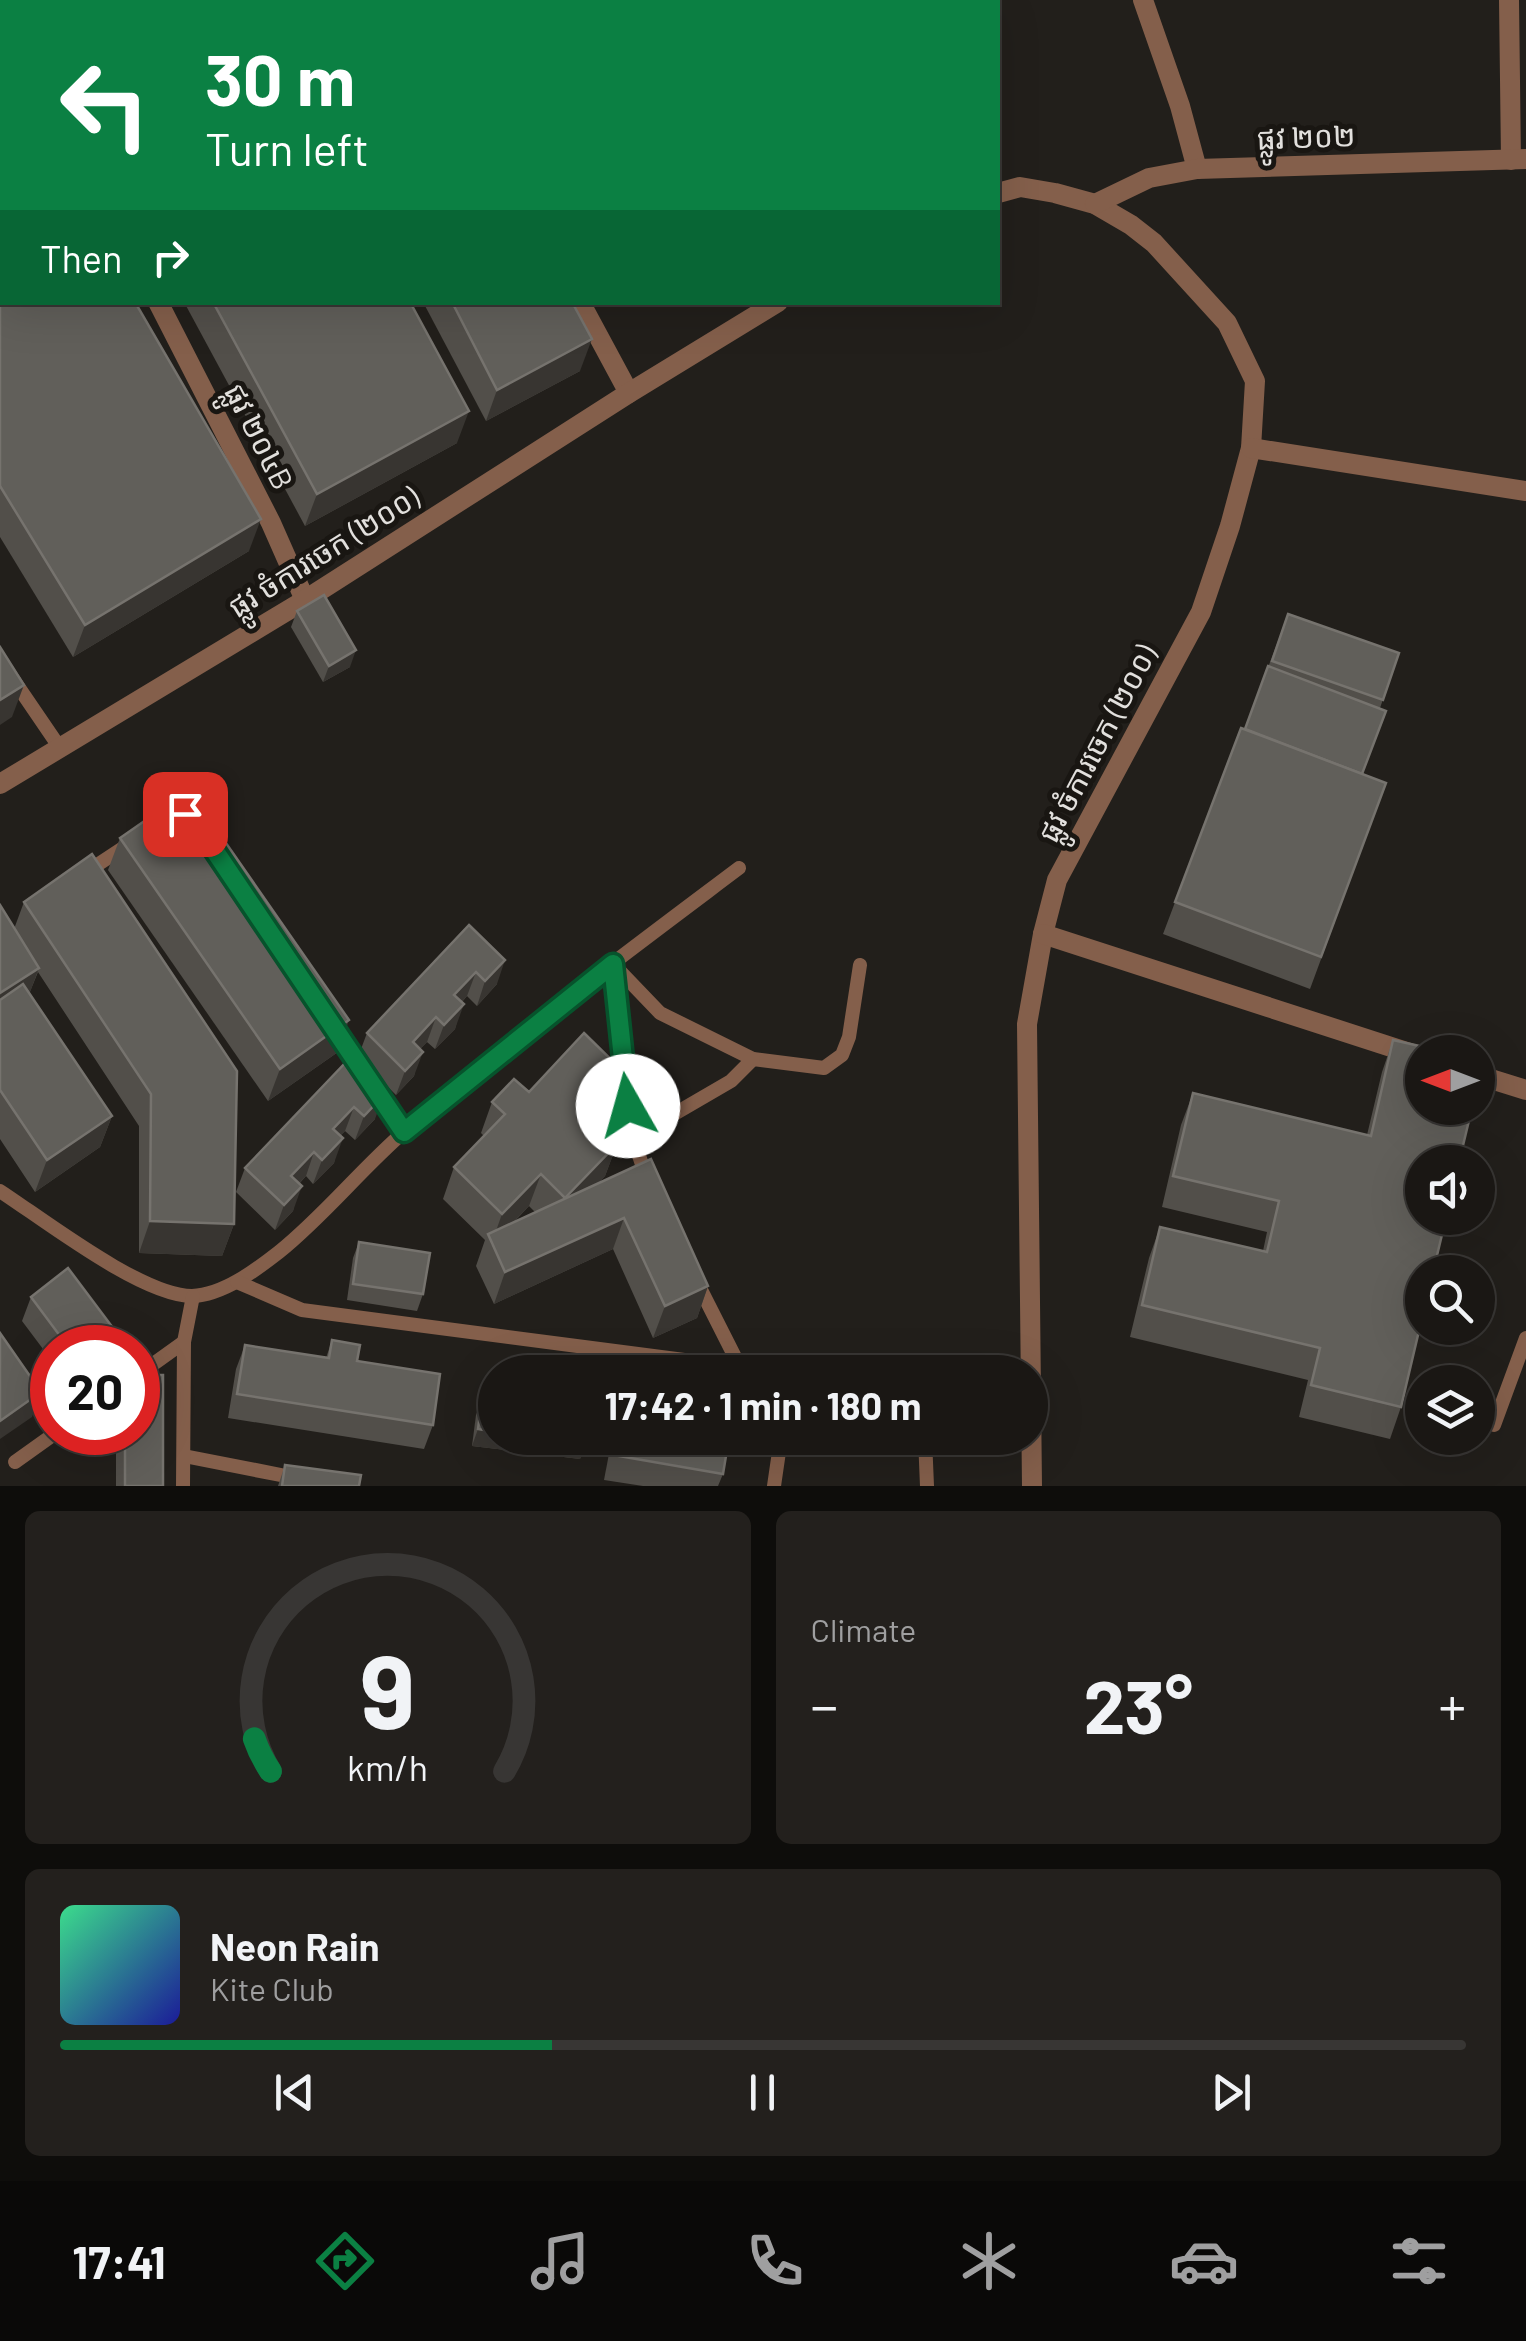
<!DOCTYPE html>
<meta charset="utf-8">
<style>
:root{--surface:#1a1714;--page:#23201d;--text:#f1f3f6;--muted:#9f9fa0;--line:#383634;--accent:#0b8043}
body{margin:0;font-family:Barlow,"Noto Sans Khmer",sans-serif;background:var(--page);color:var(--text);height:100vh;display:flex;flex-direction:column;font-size:38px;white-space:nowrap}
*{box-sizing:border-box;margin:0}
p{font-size:32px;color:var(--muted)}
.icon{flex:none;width:55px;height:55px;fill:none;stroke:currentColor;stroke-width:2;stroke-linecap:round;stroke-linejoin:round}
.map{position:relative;height:1486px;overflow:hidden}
.panel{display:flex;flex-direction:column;gap:25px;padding:25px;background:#0e0d0b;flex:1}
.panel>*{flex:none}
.hud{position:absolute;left:0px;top:0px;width:1000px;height:305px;box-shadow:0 10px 40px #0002,0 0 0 2px var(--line);background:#0b8043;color:#fff;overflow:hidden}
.needle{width:65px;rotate:270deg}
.buttons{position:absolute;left:1405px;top:1035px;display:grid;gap:20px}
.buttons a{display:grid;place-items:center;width:90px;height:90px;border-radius:50%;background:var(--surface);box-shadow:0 10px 40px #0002,0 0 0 2px var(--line);font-size:50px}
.speed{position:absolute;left:30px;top:1325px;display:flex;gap:20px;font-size:50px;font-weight:700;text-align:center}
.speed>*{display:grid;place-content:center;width:130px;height:130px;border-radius:50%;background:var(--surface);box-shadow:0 10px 40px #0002,0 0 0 2px var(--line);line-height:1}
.speed .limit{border:15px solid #d22;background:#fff;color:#111}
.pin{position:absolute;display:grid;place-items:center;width:85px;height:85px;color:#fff;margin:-42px;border-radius:20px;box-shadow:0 5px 15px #0006}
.me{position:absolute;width:110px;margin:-55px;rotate:353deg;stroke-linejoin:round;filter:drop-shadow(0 0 8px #0008)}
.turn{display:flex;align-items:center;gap:35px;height:210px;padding:0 40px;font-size:45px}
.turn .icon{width:130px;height:130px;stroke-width:2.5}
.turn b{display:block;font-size:70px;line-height:85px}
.then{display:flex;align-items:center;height:95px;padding:0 40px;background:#0003;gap:20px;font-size:38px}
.big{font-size:75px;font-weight:700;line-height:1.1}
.panel .widget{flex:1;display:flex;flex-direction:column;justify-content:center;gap:15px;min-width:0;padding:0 35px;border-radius:15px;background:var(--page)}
.panel .dial{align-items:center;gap:0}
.dial svg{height:260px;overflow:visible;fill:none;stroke:var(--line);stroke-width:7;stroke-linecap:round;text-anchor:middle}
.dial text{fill:var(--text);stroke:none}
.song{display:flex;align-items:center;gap:30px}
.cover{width:120px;height:120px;border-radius:15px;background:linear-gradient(135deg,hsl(150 70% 55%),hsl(240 70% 35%))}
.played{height:10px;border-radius:5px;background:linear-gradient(90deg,var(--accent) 35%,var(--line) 35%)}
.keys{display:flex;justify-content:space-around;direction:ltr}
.heat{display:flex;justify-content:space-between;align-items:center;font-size:55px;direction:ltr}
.panel .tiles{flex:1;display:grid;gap:25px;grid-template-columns:1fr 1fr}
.widget:last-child{grid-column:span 2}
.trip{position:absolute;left:478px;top:1355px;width:570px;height:100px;border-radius:50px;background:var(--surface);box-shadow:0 10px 40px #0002,0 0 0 2px var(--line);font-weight:700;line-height:100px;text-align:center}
.menu{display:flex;height:160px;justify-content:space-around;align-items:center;background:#0a0908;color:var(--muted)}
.menu .icon{width:70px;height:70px}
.menu .current{color:var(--accent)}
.menu b{font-size:45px;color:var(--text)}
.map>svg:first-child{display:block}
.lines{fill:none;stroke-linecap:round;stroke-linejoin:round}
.service{stroke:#845f4b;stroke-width:14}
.minor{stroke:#845f4b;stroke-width:20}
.wall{fill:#524f4a;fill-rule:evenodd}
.shaded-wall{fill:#383531}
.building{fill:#615f5a;stroke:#76736e;stroke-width:2.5}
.route-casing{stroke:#07532c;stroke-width:25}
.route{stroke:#0b8043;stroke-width:18}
.labels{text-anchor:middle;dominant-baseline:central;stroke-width:10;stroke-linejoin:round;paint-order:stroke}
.street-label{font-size:30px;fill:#e2e0dd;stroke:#191612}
</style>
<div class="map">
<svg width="1526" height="1486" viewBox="0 0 1526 1486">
<rect width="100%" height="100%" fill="#221f1b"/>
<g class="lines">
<!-- service -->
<g class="service">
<polyline points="0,660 60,748"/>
<polyline points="85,873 129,844"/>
<polyline points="613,964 633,1138 647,1179"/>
<polyline points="613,964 660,1013 753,1059 824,1068 842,1055 849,1037 860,965"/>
<polyline points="332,1024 404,1131"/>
<polyline points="633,1138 731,1081 753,1059"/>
<path d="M0 1191C43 1219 142 1296 192 1296 223 1295 256 1270 279 1252 324 1216 361 1169 405 1131 511 1038 626 953 739 868"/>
<polyline points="237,1282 302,1310 776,1372"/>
<polyline points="698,1284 741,1369"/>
<polyline points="138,1375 184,1342"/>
<polyline points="1494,1425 1526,1338"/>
<polyline points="925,1438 927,1486"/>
<polyline points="184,1456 296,1478"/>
<polyline points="15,1462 57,1432"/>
<polyline points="183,1486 184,1342 193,1296"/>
<polyline points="774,1486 781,1438"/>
</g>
<!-- minor -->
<g class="minor">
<polyline points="416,0 418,2"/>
<polyline points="1143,0 1180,106 1197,169"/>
<polyline points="1509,0 1511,160"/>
<polyline points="998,193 1020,187 1055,193 1095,204 1131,225 1154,243 1227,323 1255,381 1251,448 1230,526 1201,612 1057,880 1043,934 1027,1024 1032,1486"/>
<polyline points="1095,204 1149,178 1197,169 1526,159"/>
<polyline points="158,302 271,523 305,600"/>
<polyline points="580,302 629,393"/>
<polyline points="1251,448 1526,491"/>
<polyline points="0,784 305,600 629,393 778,302"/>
<polyline points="1043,934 1422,1057"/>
<polyline points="1478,1075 1526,1090"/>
</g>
</g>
<!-- wall -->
<g class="wall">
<polygon points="37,0 324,0 319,2 39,2"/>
<polygon points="0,195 249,551 73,657 0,537"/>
<polygon points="184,302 410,302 457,443 305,526"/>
<polygon points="423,302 572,302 580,371 486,421"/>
<polygon points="297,611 350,667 323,682 291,627"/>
<polygon points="1288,614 1399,653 1380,708 1363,774 1386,783 1310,989 1163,934 1241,728 1245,729"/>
<polygon points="120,838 338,1052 268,1101 108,870"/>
<polygon points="92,854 234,1224 222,1256 139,1253 139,1126 38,972 29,994 112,1116 100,1147 35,1192 0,1139 0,905 14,929 24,902"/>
<polygon points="469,925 497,984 477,1006 467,996 462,1002 455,1029 435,1049 427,1042 420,1049 414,1076 396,1095 358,1057 367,1033"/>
<polygon points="1393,1040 1401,1407 1390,1439 1299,1417 1308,1380 1130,1337 1149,1258 1160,1227 1263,1251 1267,1232 1162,1207 1181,1125 1193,1093 1367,1135 1382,1072"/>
<polygon points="348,1060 375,1119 355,1140 345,1131 340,1136 334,1163 313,1184 306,1176 299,1184 293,1211 275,1230 236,1192 245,1168"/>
<path d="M633 1081 622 1113 604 1131 617 1144 605 1176 598 1183 708 1286 697 1318 653 1338 613 1249 494 1304 476 1266 485 1240 443 1199 454 1167 484 1136 481 1133 492 1102 529 1092ZM529 1206 535 1212 514 1222Z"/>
<polygon points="359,1242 423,1294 417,1311 347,1300 353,1258"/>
<polygon points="31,1297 128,1348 52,1348 52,1361 22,1321"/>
<polygon points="332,1340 433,1425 424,1449 228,1418 236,1369 245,1345 326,1358"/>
<polygon points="482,1399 586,1443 580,1459 472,1446 476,1415"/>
<polygon points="116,1432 138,1432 163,1486 116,1486"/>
<polygon points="612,1438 729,1438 723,1474 718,1486 643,1486 604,1480"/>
<polygon points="285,1465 359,1486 278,1486"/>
</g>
<!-- shaded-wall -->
<g class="shaded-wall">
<polygon points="277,0 324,0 319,2 273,2"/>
<polygon points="2,143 2,169 0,170 0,145"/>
<polygon points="592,339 580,371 486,421 497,390"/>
<polygon points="469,411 457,443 305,526 317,494"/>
<polygon points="261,519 249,551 73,657 85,625"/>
<polygon points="356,650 350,667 323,682 329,666"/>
<polygon points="24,685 12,717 0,725 0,700"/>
<polygon points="505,960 497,984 477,1006 485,981"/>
<polygon points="39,968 27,1000 0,1017 0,993"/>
<polygon points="476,972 467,996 446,1019 454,995"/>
<polygon points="464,1004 455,1029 435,1049 444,1025"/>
<polygon points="436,1017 427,1042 404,1066 413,1042"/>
<polygon points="349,1020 338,1052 268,1101 280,1069"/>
<polygon points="423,1052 414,1076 396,1095 405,1071"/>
<polygon points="633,1081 622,1113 582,1154 594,1122"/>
<polygon points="384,1095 375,1119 355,1140 364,1116"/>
<polygon points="354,1107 345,1131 324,1154 333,1129"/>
<polygon points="112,1116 100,1147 35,1192 47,1160"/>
<polygon points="343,1138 334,1163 313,1184 322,1160"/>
<polygon points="617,1144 605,1176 553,1230 565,1198"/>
<polygon points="314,1152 306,1176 282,1201 291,1176"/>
<polygon points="541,1174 529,1206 491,1245 502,1214"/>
<polygon points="302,1186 293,1211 275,1230 284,1205"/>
<polygon points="624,1218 613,1249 494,1304 505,1272"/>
<polygon points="150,1221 234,1224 222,1256 139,1253"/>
<polygon points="708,1286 697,1318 653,1338 665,1306"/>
<polygon points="41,1392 32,1417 0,1439 0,1421"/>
<polygon points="478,1429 495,1432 495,1438 542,1438 586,1443 580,1459 472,1446"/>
</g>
<!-- building -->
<g class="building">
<polygon points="0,0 8,0 9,2 2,2 2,143 0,145"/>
<polygon points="66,0 277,0 273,2 67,2"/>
<polygon points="400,0 413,0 415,2 395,2"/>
<polygon points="2,193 2,302 135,302 261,519 85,625 0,486 0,195"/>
<polygon points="213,302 410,302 469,411 317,494"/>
<polygon points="452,302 572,302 592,339 497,390"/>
<polygon points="324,595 356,650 329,666 297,611"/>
<polygon points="1288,614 1399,653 1383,700 1272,661"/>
<polygon points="0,647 24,685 0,700"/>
<polygon points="1268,666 1386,711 1362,774 1245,729"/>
<polygon points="1241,728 1386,783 1321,957 1175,902"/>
<polygon points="189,790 349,1020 280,1069 120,838"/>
<polygon points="92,854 237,1071 234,1224 150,1221 151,1094 24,902"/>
<polygon points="0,905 39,968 0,993"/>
<polygon points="469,925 505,960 485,981 476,972 454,995 464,1004 444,1025 436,1017 413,1042 423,1052 405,1071 367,1033"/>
<polygon points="23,984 112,1116 47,1160 0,1090 0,1000"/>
<polygon points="584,1033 633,1081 594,1122 617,1144 565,1198 541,1174 502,1214 454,1167 505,1114 492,1102 514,1079 529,1092"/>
<polygon points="1393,1040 1446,1052 1422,1052 1422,1108 1472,1108 1459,1162 1422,1162 1422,1218 1446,1218 1433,1272 1422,1272 1422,1318 1401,1407 1311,1385 1320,1348 1142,1305 1160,1227 1267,1252 1279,1201 1173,1176 1193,1093 1371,1136"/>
<polygon points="348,1060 384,1095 364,1116 354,1107 333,1129 343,1138 322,1160 314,1152 291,1176 302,1186 284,1205 245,1168"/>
<polygon points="1478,1060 1483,1061 1478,1085"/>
<polygon points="651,1159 708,1286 665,1306 624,1218 505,1272 488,1234"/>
<polygon points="359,1242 430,1253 423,1294 353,1284"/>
<polygon points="68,1268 128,1348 69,1348 31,1297"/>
<polygon points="0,1333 41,1392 0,1421"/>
<polygon points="332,1340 360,1345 357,1361 440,1374 433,1425 237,1394 245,1345 329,1358"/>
<polygon points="138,1375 163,1375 163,1486 125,1486 125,1432 138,1432"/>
<polygon points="482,1399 495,1400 495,1432 478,1429"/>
<polygon points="542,1438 586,1438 586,1443"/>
<polygon points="616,1438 729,1438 723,1474 613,1455"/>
<polygon points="285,1465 361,1475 359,1486 282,1486"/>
</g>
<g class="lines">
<defs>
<polyline id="route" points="185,814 194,820 404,1132 613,964 628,1106"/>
</defs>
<!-- route casing -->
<use href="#route" class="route-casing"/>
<!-- route -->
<use href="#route" class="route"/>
</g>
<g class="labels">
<!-- street labels -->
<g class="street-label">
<text transform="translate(1306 136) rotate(-2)">ផ្លូវ ២០២</text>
<text transform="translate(260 436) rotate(63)">ផ្លូវ ២០៤B</text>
<text transform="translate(323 551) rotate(-32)">ផ្លូវ ចំការចេក (២០០)</text>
<text transform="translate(1096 743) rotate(-62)">ផ្លូវ ចំការចេក (២០០)</text>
</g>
</g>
</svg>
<div class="buttons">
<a><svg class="needle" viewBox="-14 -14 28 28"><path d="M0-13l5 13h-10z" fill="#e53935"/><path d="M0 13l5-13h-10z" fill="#9f9fa0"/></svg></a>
<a><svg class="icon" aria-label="sound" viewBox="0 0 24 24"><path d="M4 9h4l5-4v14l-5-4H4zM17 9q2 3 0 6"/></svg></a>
<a><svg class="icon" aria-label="search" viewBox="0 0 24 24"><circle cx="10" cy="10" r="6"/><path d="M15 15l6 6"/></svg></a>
<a><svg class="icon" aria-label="layers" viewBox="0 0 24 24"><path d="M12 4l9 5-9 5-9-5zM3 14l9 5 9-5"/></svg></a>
</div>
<div class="speed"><div class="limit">20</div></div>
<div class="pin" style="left:185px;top:814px;background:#d93025"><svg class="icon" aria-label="arrive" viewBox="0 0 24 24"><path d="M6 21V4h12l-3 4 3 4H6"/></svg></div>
<svg class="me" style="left:628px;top:1106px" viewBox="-20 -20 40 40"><circle r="19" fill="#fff"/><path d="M0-13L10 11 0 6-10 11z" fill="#0b8043"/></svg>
<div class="trip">17:42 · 1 min · 180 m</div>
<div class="hud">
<div class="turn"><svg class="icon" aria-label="left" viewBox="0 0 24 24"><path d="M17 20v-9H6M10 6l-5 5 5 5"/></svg><div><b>30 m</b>Turn left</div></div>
<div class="then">Then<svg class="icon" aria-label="right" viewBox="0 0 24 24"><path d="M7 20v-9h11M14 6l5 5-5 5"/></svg></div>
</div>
</div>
<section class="panel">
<div class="tiles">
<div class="widget dial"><svg viewBox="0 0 100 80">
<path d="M14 69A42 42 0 1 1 86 69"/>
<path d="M14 69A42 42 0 0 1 9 59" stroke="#0b8043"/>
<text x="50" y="56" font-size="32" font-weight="700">9</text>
<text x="50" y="72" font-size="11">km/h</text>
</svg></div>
<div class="widget"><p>Climate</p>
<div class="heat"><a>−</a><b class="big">23°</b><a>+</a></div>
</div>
<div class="widget">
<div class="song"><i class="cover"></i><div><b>Neon Rain</b><p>Kite Club</p></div></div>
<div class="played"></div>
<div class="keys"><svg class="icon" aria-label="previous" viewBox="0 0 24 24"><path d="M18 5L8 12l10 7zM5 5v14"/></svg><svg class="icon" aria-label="pause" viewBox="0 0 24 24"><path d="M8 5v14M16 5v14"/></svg><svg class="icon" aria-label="next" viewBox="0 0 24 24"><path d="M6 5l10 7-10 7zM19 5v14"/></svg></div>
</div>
</div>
</section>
<nav class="menu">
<b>17:41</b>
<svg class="icon current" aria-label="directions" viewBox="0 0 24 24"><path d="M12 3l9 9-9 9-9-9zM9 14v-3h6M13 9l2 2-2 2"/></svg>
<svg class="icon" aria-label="music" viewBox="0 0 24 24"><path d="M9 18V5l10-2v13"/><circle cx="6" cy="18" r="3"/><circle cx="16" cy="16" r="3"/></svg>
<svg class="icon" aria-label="phone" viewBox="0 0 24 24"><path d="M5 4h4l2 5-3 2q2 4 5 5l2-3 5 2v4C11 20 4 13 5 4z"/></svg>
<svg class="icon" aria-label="climate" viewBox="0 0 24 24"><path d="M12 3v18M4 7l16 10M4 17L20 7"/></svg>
<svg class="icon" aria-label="car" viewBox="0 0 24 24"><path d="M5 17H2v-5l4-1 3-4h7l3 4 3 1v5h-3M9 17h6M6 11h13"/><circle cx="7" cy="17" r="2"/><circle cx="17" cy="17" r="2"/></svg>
<svg class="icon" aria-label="filters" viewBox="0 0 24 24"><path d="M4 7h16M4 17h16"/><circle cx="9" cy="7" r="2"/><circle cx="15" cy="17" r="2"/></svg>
</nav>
